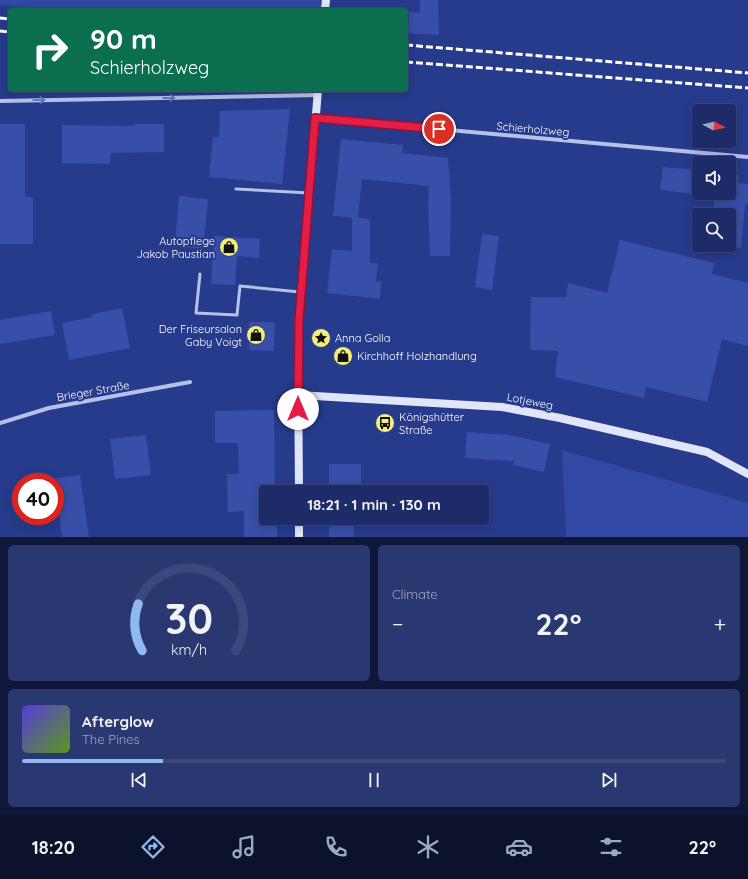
<!DOCTYPE html>
<meta charset="utf-8">
<style>
:root{--surface:#1d2c69;--page:#2a3871;--text:#f1f3f6;--muted:#a0a7c0;--line:#3b487d;--accent:#90b9f0}
body{margin:0;font-family:Quicksand,sans-serif;background:var(--page);color:var(--text);height:100vh;display:flex;flex-direction:column;font-size:15px;white-space:nowrap}
*{box-sizing:border-box;margin:0}
p{font-size:13px;color:var(--muted)}
.icon{flex:none;width:22px;height:22px;fill:none;stroke:currentColor;stroke-width:2;stroke-linecap:round;stroke-linejoin:round}
.map{position:relative;height:537px;overflow:hidden}
.side{display:flex;flex-direction:column;gap:8px;padding:8px;background:#10183a;flex:1}
.side>*{flex:none}
.banner{position:absolute;left:8px;top:8px;width:400px;height:84px;border-radius:4px;box-shadow:0 2px 10px #0003,0 0 0 1px var(--line);background:#0b6e4f;color:#fff;overflow:hidden}
.needle{width:26px;rotate:97deg}
.fabs{position:absolute;left:692px;top:104px;display:grid;gap:8px}
.fabs a{display:grid;place-items:center;width:44px;height:44px;border-radius:4px;background:var(--surface);box-shadow:0 2px 10px #0003,0 0 0 1px var(--line);font-size:20px}
.speed{position:absolute;left:12px;top:473px;display:flex;gap:8px;font-size:20px;font-weight:700;text-align:center}
.speed>*{display:grid;place-content:center;width:52px;height:52px;border-radius:50%;background:var(--surface);box-shadow:0 2px 10px #0003,0 0 0 1px var(--line);line-height:1}
.speed .limit{border:6px solid #d22;background:#fff;color:#111}
.pin{position:absolute;display:grid;place-items:center;width:34px;height:34px;color:#fff;margin:-17px;border:2px solid #fff;border-radius:50%;box-shadow:0 1px 4px #0007}
.me{position:absolute;width:44px;margin:-22px;rotate:0deg;stroke-linejoin:round;filter:drop-shadow(0 0 3px #0008)}
.turn{display:flex;align-items:center;gap:14px;height:84px;padding:0 16px;font-size:18px}
.turn .icon{width:52px;height:52px;stroke-width:2.5}
.turn b{display:block;font-size:28px;line-height:34px}
.big{font-size:30px;font-weight:700;line-height:1.1}
.side .tile{flex:1;display:flex;flex-direction:column;justify-content:center;gap:6px;min-width:0;padding:0 14px;border-radius:6px;background:var(--page)}
.side .dial{align-items:center;gap:0}
.dial svg{height:104px;overflow:visible;fill:none;stroke:var(--line);stroke-width:7;stroke-linecap:round;text-anchor:middle}
.dial text{fill:var(--text);stroke:none}
.song{display:flex;align-items:center;gap:12px}
.cover{width:48px;height:48px;border-radius:6px;background:linear-gradient(135deg,hsl(250 70% 55%),hsl(90 70% 35%))}
.played{height:4px;border-radius:2px;background:linear-gradient(90deg,var(--accent) 20%,var(--line) 20%)}
.keys{display:flex;justify-content:space-around;direction:ltr}
.heat{display:flex;justify-content:space-between;align-items:center;font-size:22px;direction:ltr}
.side .tiles{flex:1;display:grid;gap:8px;grid-template-columns:1fr 1fr}
.tile:last-child{grid-column:span 2}
.trip{position:absolute;left:259px;top:485px;width:230px;height:40px;border-radius:4px;background:var(--surface);box-shadow:0 2px 10px #0003,0 0 0 1px var(--line);font-weight:700;line-height:40px;text-align:center}
.tab-bar{display:flex;height:64px;justify-content:space-around;align-items:center;background:#0c122a;color:var(--muted)}
.tab-bar .icon{width:28px;height:28px}
.tab-bar .active{color:var(--accent)}
.tab-bar b{font-size:18px;color:var(--text)}
.map>svg:first-child{display:block}
.green{fill:#3149a4}
.building{fill:#374fa9}
.lines{fill:none;stroke-linecap:round;stroke-linejoin:round}
.lane{stroke:#b6c1ea;stroke-width:3}
.street{stroke:#b6c1ea;stroke-width:4}
.secondary{stroke:#e1e5f9;stroke-width:8}
.rail{stroke:#fff;stroke-width:3;stroke-dasharray:7 3;stroke-linecap:butt}
.oneway{stroke:#6071b2}
.route-casing{stroke:#92132f;stroke-width:10}
.route{stroke:#e11d48;stroke-width:7}
.labels{text-anchor:middle;dominant-baseline:central;stroke-width:4;stroke-linejoin:round;paint-order:stroke}
.street-label{font-size:11px;fill:#fff;stroke:#273b8c}
.poi-label{font-size:11px;fill:#fff;stroke:#273b8c;text-anchor:start}
</style>
<div class="map">
<svg width="748" height="537" viewBox="0 0 748 537">
<rect width="100%" height="100%" fill="#273b8c"/>
<!-- green -->
<g class="green">
<polygon points="0,0 326,0 325,10 67,10 0,5"/>
<polygon points="562,450 748,503 748,537 566,537"/>
</g>
<!-- building -->
<g class="building">
<polygon points="420,0 438,0 439,35 406,33 406,12 420,13"/>
<polygon points="290,109 282,184 209,177 213,137 219,137 220,111"/>
<polygon points="0,124 25,124 25,197 33,197 33,244 0,244"/>
<polygon points="134,124 164,124 164,152 111,153 110,164 62,163 62,125 134,126"/>
<polygon points="341,139 403,145 402,153 448,158 451,199 450,256 430,256 428,204 429,186 362,179 358,218 333,216"/>
<polygon points="663,167 699,170 699,193 729,193 729,174 739,175 738,183 748,184 748,204 745,204 741,248 729,247 729,215 713,215 714,201 701,199 701,195 660,190"/>
<polygon points="179,196 208,199 203,249 175,246"/>
<polygon points="352,217 370,219 370,263 378,263 376,281 381,282 380,299 327,293 332,249 352,251"/>
<polygon points="482,234 499,236 492,290 475,287"/>
<polygon points="214,236 260,239 259,258 237,256 235,285 211,284"/>
<polygon points="620,240 714,263 712,274 748,283 748,346 722,339 707,402 646,387 644,398 555,377 558,351 530,350 531,297 566,297 568,283 607,293"/>
<polygon points="122,308 130,348 69,360 62,323 92,317 92,314"/>
<polygon points="51,311 55,335 0,344 0,320"/>
<polygon points="249,322 275,322 274,351 249,350"/>
<polygon points="274,410 275,492 266,492 266,518 277,518 277,537 244,537 244,511 228,512 227,474 239,474 238,443 215,443 215,411"/>
<polygon points="467,432 509,435 550,444 544,472 513,465 514,461 465,458"/>
<polygon points="146,435 151,475 115,479 110,439"/>
<rect x="329" y="464" width="32" height="28"/>
<polygon points="80,475 89,537 62,537 59,514 55,515 55,478"/>
<rect x="329" y="518" width="25" height="19"/>
</g>
<g class="lines">
<!-- lane -->
<g class="lane">
<polyline points="236,189 309,193"/>
<polyline points="200,274 196,313 237,315 240,286 300,292"/>
</g>
<!-- street -->
<g class="street">
<polyline points="0,101 317,95"/>
<polyline points="316,118 748,157"/>
<polyline points="0,423 49,408 190,382"/>
</g>
<!-- secondary -->
<g class="secondary">
<polyline points="325,10 326,0"/>
<polyline points="298,395 502,407 560,418 707,452 748,474"/>
<polyline points="299,492 298,365 299,320 318,90"/>
<polyline points="299,518 299,537"/>
</g>
<!-- rail -->
<g class="rail">
<polyline points="0,18 10,19"/>
<polyline points="0,31 10,32"/>
<polyline points="406,45 748,73"/>
<polyline points="406,62 748,88"/>
</g>
</g>
<!-- one-way arrows -->
<defs><path id="oneway-shaft" d="M-6 0H5M1.5-3L5.5 0L1.5 3" fill="none" stroke-width="1.6" stroke-linecap="round" stroke-linejoin="round"/></defs>
<g class="oneway">
<use href="#oneway-shaft" transform="translate(169 98) rotate(-1)"/>
<use href="#oneway-shaft" transform="translate(39 100) rotate(-1)"/>
</g>
<g class="lines">
<defs>
<polyline id="route" points="298,409 299,320 315,118 439,129"/>
</defs>
<!-- route casing -->
<use href="#route" class="route-casing"/>
<!-- route -->
<use href="#route" class="route"/>
</g>
<!-- icons -->
<defs>
<symbol id="shop-disc" viewBox="-11 -11 22 22"><circle r="9.5" fill="#f3ed7b" stroke="#273b8c"/><path d="M-5-2.5h2.3a2.7 3.5 0 0 1 5.4 0H5L5.5 6h-11ZM-1.5-2.5h3a1.5 2.3 0 0 0-3 0Z" fill="#111"/></symbol>
<symbol id="sight-disc" viewBox="-11 -11 22 22"><circle r="9.5" fill="#f3ed7b" stroke="#273b8c"/><path d="M0-6L1.8-2.2L6-1.7L2.9 1.2L3.7 5.4L0 3.3L-3.7 5.4L-2.9 1.2L-6-1.7L-1.8-2.2Z" fill="#111"/></symbol>
<symbol id="bus-disc" viewBox="-11 -11 22 22"><circle r="9.5" fill="#f3ed7b" stroke="#273b8c"/><path d="M-5-6H5V4H4V6H2V4H-2V6H-4V4H-5ZM-3.5-4V0h7V-4ZM-3.5 1.2v1.5H-2V1.2ZM2 1.2v1.5H3.5V1.2Z" fill="#111"/></symbol>
</defs>
<g fill-rule="evenodd">
<use href="#shop-disc" x="218" y="236" width="22" height="22"/>
<use href="#shop-disc" x="245" y="324" width="22" height="22"/>
<use href="#sight-disc" x="310" y="327" width="22" height="22"/>
<use href="#shop-disc" x="332" y="345" width="22" height="22"/>
<use href="#bus-disc" x="374" y="412" width="22" height="22"/>
</g>
<g class="labels">
<!-- street labels -->
<g class="street-label">
<text transform="translate(533 129) rotate(5)">Schierholzweg</text>
<text transform="translate(93 391) rotate(-10)">Brieger Straße</text>
<text transform="translate(530 401) rotate(11)">Lotjeweg</text>
</g>
<!-- poi labels -->
<g class="poi-label">
<text x="215" y="241" text-anchor="end">Autopflege<tspan x="215" dy="13">Jakob Paustian</tspan></text>
<text x="242" y="329" text-anchor="end">Der Friseursalon<tspan x="242" dy="13">Gaby Voigt</tspan></text>
<text x="335" y="338">Anna Golla</text>
<text x="357" y="356">Kirchhoff Holzhandlung</text>
<text x="399" y="417">Königshütter<tspan x="399" dy="13">Straße</tspan></text>
</g>
</g>
</svg>
<div class="fabs">
<a><svg class="needle" viewBox="-14 -14 28 28"><path d="M0-13l5 13h-10z" fill="#e53935"/><path d="M0 13l5-13h-10z" fill="#a0a7c0"/></svg></a>
<a><svg class="icon" aria-label="sound" viewBox="0 0 24 24"><path d="M4 9h4l5-4v14l-5-4H4zM17 9q2 3 0 6"/></svg></a>
<a><svg class="icon" aria-label="search" viewBox="0 0 24 24"><circle cx="10" cy="10" r="6"/><path d="M15 15l6 6"/></svg></a>
</div>
<div class="speed"><div class="limit">40</div></div>
<div class="pin" style="left:439px;top:129px;background:#d93025"><svg class="icon" aria-label="arrive" viewBox="0 0 24 24"><path d="M6 21V4h12l-3 4 3 4H6"/></svg></div>
<svg class="me" style="left:298px;top:409px" viewBox="-20 -20 40 40"><circle r="19" fill="#fff"/><path d="M0-13L10 11 0 6-10 11z" fill="#e11d48"/></svg>
<div class="trip">18:21 · 1 min · 130 m</div>
<div class="banner">
<div class="turn"><svg class="icon" aria-label="right" viewBox="0 0 24 24"><path d="M7 20v-9h11M14 6l5 5-5 5"/></svg><div><b>90 m</b>Schierholzweg</div></div>
</div>
</div>
<section class="side">
<div class="tiles">
<div class="tile dial"><svg viewBox="0 0 100 80">
<path d="M14 69A42 42 0 1 1 86 69"/>
<path d="M14 69A42 42 0 0 1 11 33" stroke="#90b9f0"/>
<text x="50" y="56" font-size="32" font-weight="700">30</text>
<text x="50" y="72" font-size="11">km/h</text>
</svg></div>
<div class="tile"><p>Climate</p>
<div class="heat"><a>−</a><b class="big">22°</b><a>+</a></div>
</div>
<div class="tile">
<div class="song"><i class="cover"></i><div><b>Afterglow</b><p>The Pines</p></div></div>
<div class="played"></div>
<div class="keys"><svg class="icon" aria-label="previous" viewBox="0 0 24 24"><path d="M18 5L8 12l10 7zM5 5v14"/></svg><svg class="icon" aria-label="pause" viewBox="0 0 24 24"><path d="M8 5v14M16 5v14"/></svg><svg class="icon" aria-label="next" viewBox="0 0 24 24"><path d="M6 5l10 7-10 7zM19 5v14"/></svg></div>
</div>
</div>
</section>
<nav class="tab-bar">
<b>18:20</b>
<svg class="icon active" aria-label="directions" viewBox="0 0 24 24"><path d="M12 3l9 9-9 9-9-9zM9 14v-3h6M13 9l2 2-2 2"/></svg>
<svg class="icon" aria-label="music" viewBox="0 0 24 24"><path d="M9 18V5l10-2v13"/><circle cx="6" cy="18" r="3"/><circle cx="16" cy="16" r="3"/></svg>
<svg class="icon" aria-label="phone" viewBox="0 0 24 24"><path d="M5 4h4l2 5-3 2q2 4 5 5l2-3 5 2v4C11 20 4 13 5 4z"/></svg>
<svg class="icon" aria-label="climate" viewBox="0 0 24 24"><path d="M12 3v18M4 7l16 10M4 17L20 7"/></svg>
<svg class="icon" aria-label="car" viewBox="0 0 24 24"><path d="M5 17H2v-5l4-1 3-4h7l3 4 3 1v5h-3M9 17h6M6 11h13"/><circle cx="7" cy="17" r="2"/><circle cx="17" cy="17" r="2"/></svg>
<svg class="icon" aria-label="filters" viewBox="0 0 24 24"><path d="M4 7h16M4 17h16"/><circle cx="9" cy="7" r="2"/><circle cx="15" cy="17" r="2"/></svg>
<b>22°</b>
</nav>
